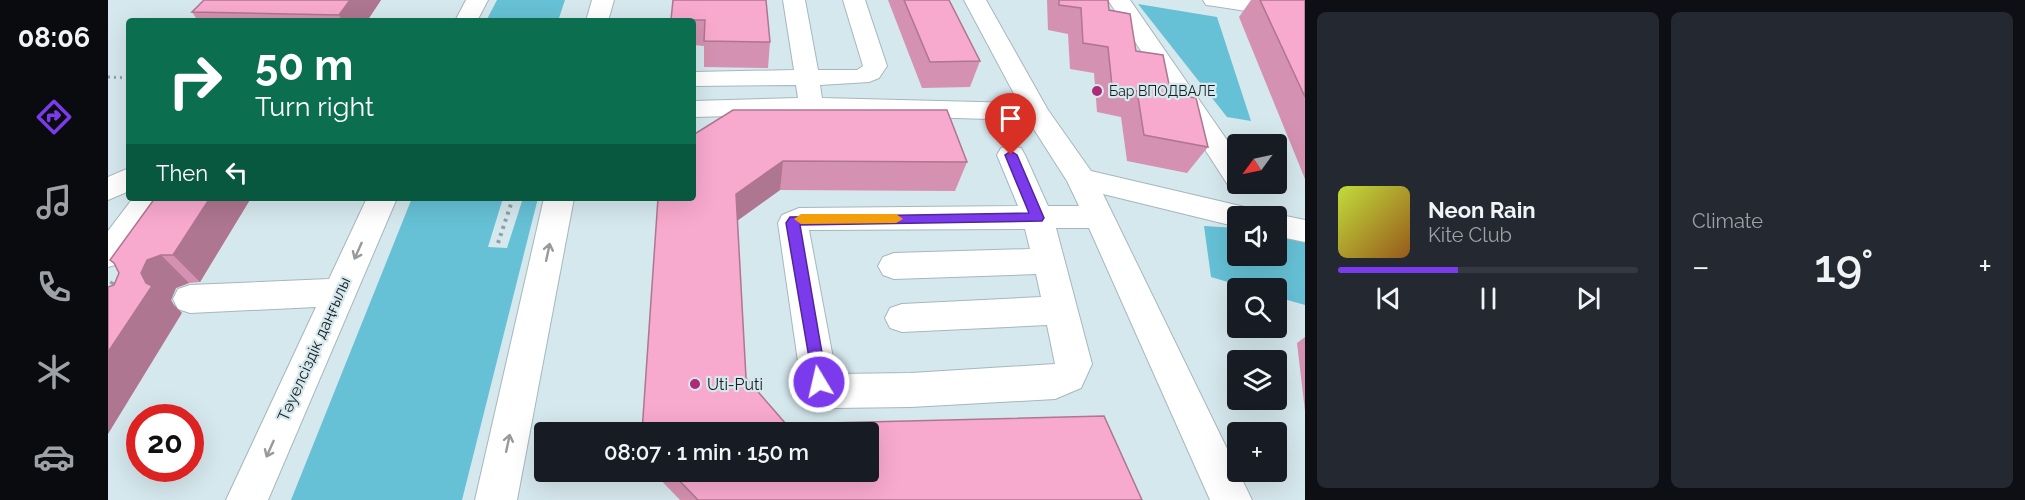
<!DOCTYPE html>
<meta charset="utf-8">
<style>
:root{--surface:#171b24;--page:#242831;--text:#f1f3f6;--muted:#9ea1a6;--line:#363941;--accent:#7c3aed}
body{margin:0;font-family:Raleway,sans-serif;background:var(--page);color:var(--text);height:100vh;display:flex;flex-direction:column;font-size:22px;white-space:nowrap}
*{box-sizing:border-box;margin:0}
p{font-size:20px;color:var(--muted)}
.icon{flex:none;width:33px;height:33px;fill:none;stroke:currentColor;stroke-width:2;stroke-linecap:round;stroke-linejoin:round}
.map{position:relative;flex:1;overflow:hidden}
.side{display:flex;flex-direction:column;gap:12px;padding:12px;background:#0d0f14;width:720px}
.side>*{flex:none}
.hud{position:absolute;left:18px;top:18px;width:570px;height:183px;border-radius:6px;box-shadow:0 6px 24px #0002;background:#0b6e4f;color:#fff;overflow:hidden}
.needle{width:39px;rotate:237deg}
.fabs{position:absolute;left:1119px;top:134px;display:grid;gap:12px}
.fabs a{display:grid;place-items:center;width:60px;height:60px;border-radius:6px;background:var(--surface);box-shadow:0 6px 24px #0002;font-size:30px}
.speed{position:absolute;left:18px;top:404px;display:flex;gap:12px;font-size:30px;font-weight:700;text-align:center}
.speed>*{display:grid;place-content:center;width:78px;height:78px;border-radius:50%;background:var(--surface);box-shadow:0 6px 24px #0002;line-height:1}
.speed .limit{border:9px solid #d22;background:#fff;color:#111}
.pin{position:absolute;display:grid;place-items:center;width:51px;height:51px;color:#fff;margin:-62px -26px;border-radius:50% 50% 50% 0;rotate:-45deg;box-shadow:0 0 6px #0007}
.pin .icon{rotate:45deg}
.me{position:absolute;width:66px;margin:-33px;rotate:351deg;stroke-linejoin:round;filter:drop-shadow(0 0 4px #0008)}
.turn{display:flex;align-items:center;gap:21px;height:126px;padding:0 30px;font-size:27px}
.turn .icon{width:78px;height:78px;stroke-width:2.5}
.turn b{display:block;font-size:42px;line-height:51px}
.then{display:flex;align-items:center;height:57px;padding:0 30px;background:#0003;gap:12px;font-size:22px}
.big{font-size:45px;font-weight:600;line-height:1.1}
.side .tile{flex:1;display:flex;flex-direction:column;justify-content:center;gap:9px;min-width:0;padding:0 21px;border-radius:9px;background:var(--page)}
.song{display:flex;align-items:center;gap:18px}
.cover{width:72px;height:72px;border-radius:9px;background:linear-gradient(135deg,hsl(70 70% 55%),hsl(30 70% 35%))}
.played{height:6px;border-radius:3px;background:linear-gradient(90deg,var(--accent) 40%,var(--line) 40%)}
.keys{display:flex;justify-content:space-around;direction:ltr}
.heat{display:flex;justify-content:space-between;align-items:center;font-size:33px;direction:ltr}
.side .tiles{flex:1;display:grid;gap:12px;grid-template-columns:repeat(2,1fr)}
.trip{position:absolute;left:426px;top:422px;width:345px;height:60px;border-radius:6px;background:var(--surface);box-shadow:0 6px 24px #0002;font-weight:600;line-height:60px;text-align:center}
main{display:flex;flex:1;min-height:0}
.dock{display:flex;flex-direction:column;width:108px;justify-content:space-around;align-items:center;background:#090b0e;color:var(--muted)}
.dock .icon{width:42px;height:42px}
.dock .active{color:var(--accent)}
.dock b{font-size:27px;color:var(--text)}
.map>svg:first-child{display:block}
.green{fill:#66c1d6}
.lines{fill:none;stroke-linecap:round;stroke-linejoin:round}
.minor-casing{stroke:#a5b7bc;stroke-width:2}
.path-far1{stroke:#91a0a4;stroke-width:3;stroke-dasharray:2 4;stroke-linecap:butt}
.path{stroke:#91a0a4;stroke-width:4;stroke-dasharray:3 4.5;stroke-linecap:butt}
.minor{fill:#fff;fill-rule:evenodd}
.wall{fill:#d591b1}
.shaded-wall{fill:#ae7690}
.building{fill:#f8a9ce;stroke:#ae7690;stroke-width:1.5}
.oneway{stroke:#97999a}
.route{fill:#7c3aed;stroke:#51269a;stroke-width:1.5}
.slow{fill:#f59e0b}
.poi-dot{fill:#ad2a76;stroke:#d5e8ed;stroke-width:2}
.labels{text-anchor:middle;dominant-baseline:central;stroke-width:4.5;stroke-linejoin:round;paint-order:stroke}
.far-poi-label{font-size:14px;fill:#171d1f;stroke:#d5e8ed;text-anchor:start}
.street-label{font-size:16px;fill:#171d1f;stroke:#d5e8ed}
.poi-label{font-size:16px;fill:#171d1f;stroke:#d5e8ed;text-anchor:start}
</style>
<main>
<nav class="dock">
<b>08:06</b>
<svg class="icon active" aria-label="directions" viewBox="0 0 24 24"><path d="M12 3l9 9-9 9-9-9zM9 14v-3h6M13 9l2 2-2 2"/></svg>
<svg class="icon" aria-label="music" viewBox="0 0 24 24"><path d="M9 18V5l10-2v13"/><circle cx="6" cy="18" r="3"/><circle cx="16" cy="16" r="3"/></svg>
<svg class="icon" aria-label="phone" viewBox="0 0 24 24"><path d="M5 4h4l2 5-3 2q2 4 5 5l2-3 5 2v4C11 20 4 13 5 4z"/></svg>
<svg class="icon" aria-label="climate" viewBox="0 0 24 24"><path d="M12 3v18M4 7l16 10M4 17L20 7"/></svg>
<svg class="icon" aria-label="car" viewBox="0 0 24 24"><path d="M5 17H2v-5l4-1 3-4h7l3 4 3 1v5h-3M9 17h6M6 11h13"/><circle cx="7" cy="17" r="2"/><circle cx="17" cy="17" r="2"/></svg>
</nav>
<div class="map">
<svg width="1197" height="500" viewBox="0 0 1197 500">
<rect width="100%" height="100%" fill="#d5e8ed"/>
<!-- green -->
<g class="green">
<polygon points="389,0 457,0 450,21 378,21"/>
<polygon points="1030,4 1109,17 1143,121 1119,117"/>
<polygon points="304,198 395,198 380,247 399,248 415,198 430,198 354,500 183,500"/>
<polygon points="1096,226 1129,228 1130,255 1168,255 1169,232 1197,239 1197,305 1169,297 1168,288 1140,288 1103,277"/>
</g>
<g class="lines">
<defs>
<g id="minor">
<polygon points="358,0 380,0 369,21 347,21"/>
<polygon points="484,0 506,0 500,21 478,21"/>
<path d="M675 0H697L710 70H749L755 66 735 0H757L779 66 771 78 761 82 712 85 714 98 911 103 856 0H878L940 110 983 171 1141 208 1145 216H1130V227L995 194 1144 500H1102L981 228H948L984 364 973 388 947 399 803 407 725 408 703 401 693 382 670 223 674 215 691 208 910 206 889 155 893 148 903 146 913 148 917 155 940 206H971L959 181 920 120 703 114 585 117V101L690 98 688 85 585 86V72L686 70ZM917 229 922 249 786 253 775 257 770 266 775 275 786 279 928 274 933 297 794 304 782 308 777 318 782 328 794 332 939 325 947 364 803 373 728 374 701 230Z"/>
<polygon points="1000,0 1022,0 1130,156 1130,183 1141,183 1140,185 1130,188 1120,185"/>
<polygon points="1095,0 1151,0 1197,6 1197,20 1106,6 1098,5"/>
<polygon points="21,168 21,191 0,200 0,177"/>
<polygon points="25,198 56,198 11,264 0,267 0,231"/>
<polygon points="259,198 289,198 160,500 118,500 208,307 82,313 70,309 65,299 70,289 82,285 221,279"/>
<polygon points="436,198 466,198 409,500 367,500"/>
<polygon points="1168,214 1197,220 1197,242 1168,236 1168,216 1161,216"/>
</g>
</defs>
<!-- minor casing -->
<use href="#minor" class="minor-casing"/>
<!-- path-far1 -->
<polyline class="path-far1" points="0,77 21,78"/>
<!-- path -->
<g class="path">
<polyline points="390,243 405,198"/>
<polyline points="0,291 6,279"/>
</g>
<!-- minor -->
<use href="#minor" class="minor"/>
</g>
<!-- wall -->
<g class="wall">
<polygon points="96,0 273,0 259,21 90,21 84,12"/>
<polygon points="565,0 662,42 660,68 596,67 596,46 585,45 585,21 563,21"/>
<polygon points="780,0 841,0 872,61 862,87 814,88"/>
<polygon points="939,0 1000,0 1001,10 1028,51 1063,94 1100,147 1079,173 1019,161 1013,117 989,112 986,73 962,69 960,34 940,30"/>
<polygon points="1143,0 1197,0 1197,179 1131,17"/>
<polygon points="585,135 859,162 847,191 672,190 629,221 638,378 678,424 1034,500 572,500 544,471 760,471 534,432"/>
<polygon points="47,198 143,198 92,282 81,283 68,288 63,300 66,305 74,313 6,285 11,273 8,266 2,260"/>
<polygon points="1197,337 1197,411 1189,343"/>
</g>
<!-- shaded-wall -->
<g class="shaded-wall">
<polygon points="242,0 273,0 259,21 234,21 231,15"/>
<polygon points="675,161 672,190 626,223 628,194"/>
<polygon points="102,198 143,198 92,282 65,255"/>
<polygon points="53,255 81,283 68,288 63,300 66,305 74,313 0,434 0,352 39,260"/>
</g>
<!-- building -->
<g class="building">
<polygon points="96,0 242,0 231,15 84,12"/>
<polygon points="565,0 658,0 662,42 596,41 597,20 563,20"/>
<polygon points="796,0 841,0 872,61 822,62"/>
<polygon points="951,0 1000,0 1001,10 1022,14 1028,51 1055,55 1063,94 1088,98 1100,147 1036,135 1029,91 1004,86 1000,47 975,43 973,8 951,5"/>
<polygon points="1152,0 1197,0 1197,97"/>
<polygon points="625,110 839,110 859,162 675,161 628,194 638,378 678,424 996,416 1034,500 590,500 562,471 760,471 760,432 534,432 550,198 585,198 585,135"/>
<polygon points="47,198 102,198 65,255 53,255 39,260 33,273 38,283 44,286 0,352 0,287 6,285 11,273 6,263 2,260"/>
</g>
<!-- one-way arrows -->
<defs><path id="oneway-shaft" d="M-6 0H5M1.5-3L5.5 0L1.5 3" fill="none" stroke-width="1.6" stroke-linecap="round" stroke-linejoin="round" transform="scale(1.5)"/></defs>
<g class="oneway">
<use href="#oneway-shaft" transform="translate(250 251) rotate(114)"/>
<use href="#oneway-shaft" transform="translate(440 252) rotate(-78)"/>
<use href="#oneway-shaft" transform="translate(400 443) rotate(-78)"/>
<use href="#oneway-shaft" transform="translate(162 449) rotate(114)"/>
</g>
<!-- route -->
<polygon class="route" points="903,151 909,155 936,218 934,221 692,225 719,382 717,387 711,389 706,387 678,223 682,217 921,213 897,155"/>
<!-- slow -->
<polygon class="slow" points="693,214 788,214 795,219 788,223 693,224 686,219"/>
<!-- markers -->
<g class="poi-dot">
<circle cx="989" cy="91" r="6"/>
<circle cx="587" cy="384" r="6"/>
</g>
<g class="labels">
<!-- far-poi labels -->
<g class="far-poi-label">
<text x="1001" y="91">Бар ВПОДВАЛЕ</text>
</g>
<!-- street labels -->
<g class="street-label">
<text transform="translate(206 349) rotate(-66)">Тәуелсіздік даңғылы</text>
</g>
<!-- poi labels -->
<g class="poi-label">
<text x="599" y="384">Uti-Puti</text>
</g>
</g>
</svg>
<div class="fabs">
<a><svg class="needle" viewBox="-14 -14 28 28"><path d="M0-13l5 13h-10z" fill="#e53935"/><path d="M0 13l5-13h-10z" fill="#9ea1a6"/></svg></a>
<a><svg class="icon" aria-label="sound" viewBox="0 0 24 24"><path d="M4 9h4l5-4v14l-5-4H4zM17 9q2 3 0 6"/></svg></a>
<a><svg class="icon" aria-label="search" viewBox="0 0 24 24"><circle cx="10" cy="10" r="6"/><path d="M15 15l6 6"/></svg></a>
<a><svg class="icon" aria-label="layers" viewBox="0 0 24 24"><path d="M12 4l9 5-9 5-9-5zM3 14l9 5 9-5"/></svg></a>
<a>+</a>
</div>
<div class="speed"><div class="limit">20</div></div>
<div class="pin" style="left:903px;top:155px;background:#d93025"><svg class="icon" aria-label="arrive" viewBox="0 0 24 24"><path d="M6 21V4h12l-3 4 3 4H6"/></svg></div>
<svg class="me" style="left:711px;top:382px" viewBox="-20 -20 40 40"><circle r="17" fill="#7c3aed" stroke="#fff" stroke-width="3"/><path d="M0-11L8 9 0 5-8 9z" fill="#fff"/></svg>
<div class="trip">08:07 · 1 min · 150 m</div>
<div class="hud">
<div class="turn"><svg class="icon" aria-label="right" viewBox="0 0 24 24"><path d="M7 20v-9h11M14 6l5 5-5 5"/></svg><div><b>50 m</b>Turn right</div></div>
<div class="then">Then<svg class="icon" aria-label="left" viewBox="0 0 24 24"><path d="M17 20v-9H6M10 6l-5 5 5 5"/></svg></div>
</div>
</div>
<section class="side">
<div class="tiles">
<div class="tile">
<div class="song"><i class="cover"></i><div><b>Neon Rain</b><p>Kite Club</p></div></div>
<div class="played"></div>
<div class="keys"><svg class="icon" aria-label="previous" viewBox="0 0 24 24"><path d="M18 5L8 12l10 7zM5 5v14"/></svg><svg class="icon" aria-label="pause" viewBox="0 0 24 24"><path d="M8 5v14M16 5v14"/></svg><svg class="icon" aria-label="next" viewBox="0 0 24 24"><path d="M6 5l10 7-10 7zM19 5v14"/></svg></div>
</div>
<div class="tile"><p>Climate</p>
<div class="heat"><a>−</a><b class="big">19°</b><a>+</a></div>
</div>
</div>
</section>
</main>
